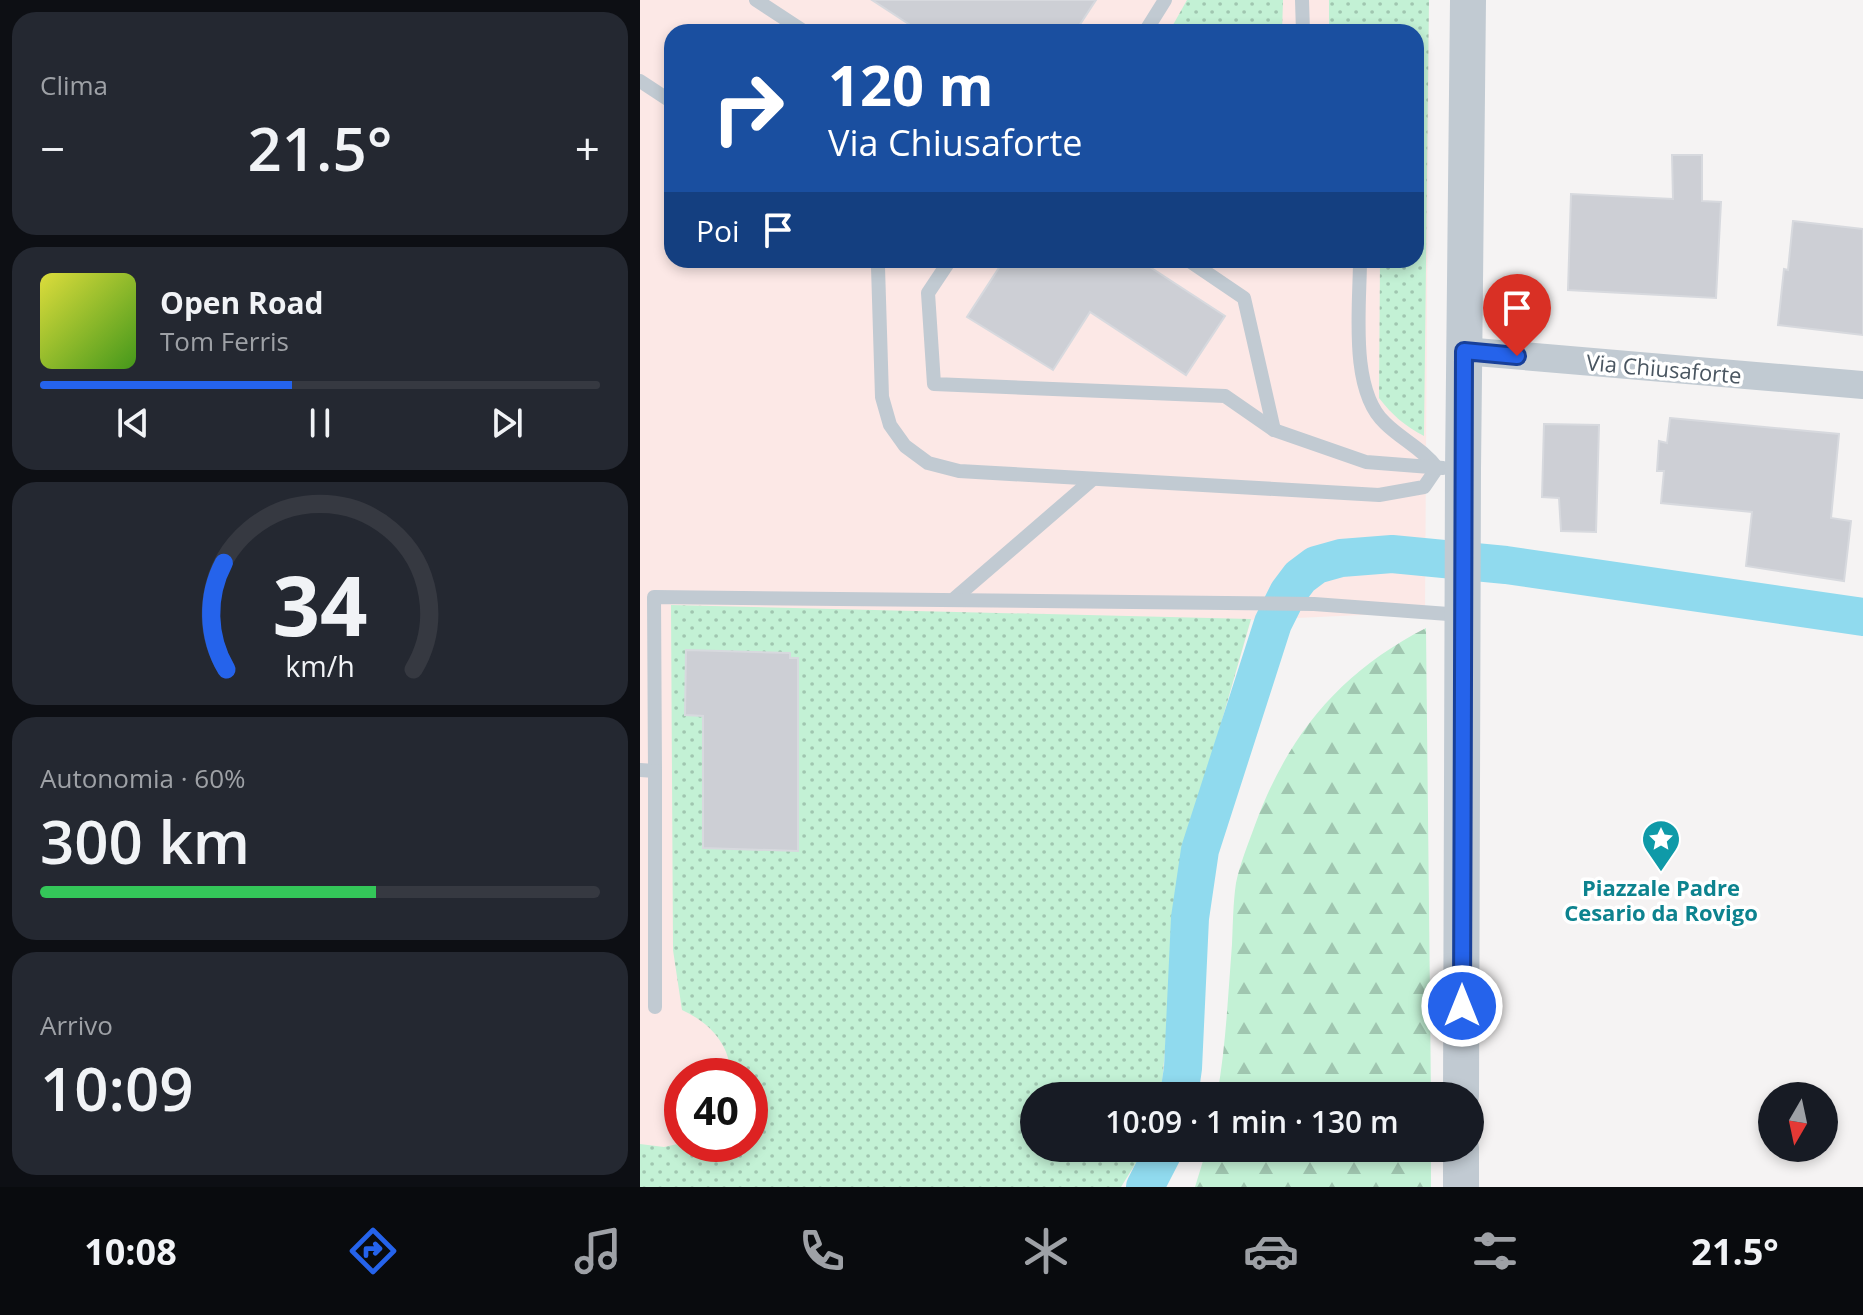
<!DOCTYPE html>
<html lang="it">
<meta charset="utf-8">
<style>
:root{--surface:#171b24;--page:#242831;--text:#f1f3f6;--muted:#9ea1a6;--line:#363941;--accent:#2563eb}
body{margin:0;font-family:"Open Sans",sans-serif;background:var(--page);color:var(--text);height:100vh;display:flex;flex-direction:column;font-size:30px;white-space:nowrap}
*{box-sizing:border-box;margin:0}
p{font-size:26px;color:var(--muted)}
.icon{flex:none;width:44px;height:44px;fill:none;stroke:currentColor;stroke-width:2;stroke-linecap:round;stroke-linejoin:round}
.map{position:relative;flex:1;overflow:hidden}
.details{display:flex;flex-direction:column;gap:12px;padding:12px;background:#0d0f14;width:640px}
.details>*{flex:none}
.guide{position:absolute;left:24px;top:24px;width:760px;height:244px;border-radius:24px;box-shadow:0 4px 12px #0003;background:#1a4fa0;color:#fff;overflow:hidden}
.needle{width:52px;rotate:189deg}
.tools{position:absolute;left:1118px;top:1082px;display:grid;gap:16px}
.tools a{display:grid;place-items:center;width:80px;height:80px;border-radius:50%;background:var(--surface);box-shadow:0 4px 12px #0003;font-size:40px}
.speed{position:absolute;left:24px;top:1058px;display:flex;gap:16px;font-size:40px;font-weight:700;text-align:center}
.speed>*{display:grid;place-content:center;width:104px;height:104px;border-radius:50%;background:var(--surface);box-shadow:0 4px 12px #0003;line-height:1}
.speed .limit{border:12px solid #d22;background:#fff;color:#111}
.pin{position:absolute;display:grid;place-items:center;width:68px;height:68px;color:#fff;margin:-82px -34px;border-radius:50% 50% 50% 0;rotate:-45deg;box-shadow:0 0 8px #0007}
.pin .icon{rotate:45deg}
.me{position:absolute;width:88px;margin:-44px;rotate:0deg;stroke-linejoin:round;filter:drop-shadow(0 0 6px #0008)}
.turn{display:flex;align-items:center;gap:28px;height:168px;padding:0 32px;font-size:36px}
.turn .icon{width:104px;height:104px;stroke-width:2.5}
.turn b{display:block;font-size:56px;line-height:68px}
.then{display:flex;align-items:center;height:76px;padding:0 32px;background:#0003;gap:16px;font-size:30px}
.big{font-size:60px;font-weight:600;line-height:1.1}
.details .tile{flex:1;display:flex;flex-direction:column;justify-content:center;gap:12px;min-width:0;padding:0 28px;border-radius:24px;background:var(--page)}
.details .dial{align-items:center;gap:0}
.dial svg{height:208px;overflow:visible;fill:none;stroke:var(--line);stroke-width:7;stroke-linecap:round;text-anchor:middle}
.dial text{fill:var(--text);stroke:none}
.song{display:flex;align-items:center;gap:24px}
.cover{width:96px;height:96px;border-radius:12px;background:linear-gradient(135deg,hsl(60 70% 55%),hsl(100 70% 35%))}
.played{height:8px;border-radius:4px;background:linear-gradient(90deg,var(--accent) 45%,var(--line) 45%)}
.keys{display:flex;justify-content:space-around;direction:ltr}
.heat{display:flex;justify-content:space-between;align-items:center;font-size:44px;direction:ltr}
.charge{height:12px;border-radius:6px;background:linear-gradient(90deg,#34c759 60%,var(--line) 0)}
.trip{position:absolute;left:380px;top:1082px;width:464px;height:80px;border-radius:40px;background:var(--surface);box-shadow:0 4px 12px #0003;font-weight:600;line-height:80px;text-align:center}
.tabs{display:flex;height:128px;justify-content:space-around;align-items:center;background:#090b0e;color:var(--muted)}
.tabs .icon{width:56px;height:56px}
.tabs .current{color:var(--accent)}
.tabs b{font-size:36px;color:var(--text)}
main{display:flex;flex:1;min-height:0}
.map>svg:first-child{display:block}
.medical{fill:#fce8e6;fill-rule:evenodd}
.grass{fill:url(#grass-dots)}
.forest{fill:url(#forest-firs)}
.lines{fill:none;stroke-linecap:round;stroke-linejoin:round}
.canal{stroke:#90daee;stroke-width:38}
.building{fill:#cdcfd5;stroke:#d7d9de;stroke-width:2}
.service{stroke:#c1cad2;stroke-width:14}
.minor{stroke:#c1cad2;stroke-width:28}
.tertiary{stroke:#c1cad2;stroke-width:36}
.route-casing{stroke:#184099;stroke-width:20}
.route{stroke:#2563eb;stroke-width:14}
.labels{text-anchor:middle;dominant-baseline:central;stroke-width:7;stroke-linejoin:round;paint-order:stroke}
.street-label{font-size:22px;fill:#4a5661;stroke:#fff}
.culture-label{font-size:22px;font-weight:bold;fill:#0d838f;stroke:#fff}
</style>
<main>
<section class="details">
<div class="tile"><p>Clima</p>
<div class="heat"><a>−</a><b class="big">21.5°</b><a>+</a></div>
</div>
<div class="tile">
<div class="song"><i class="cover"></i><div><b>Open Road</b><p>Tom Ferris</p></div></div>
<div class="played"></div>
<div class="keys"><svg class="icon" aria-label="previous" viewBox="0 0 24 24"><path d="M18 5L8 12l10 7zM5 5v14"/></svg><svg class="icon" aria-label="pause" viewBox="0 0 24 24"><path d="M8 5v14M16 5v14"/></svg><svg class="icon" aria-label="next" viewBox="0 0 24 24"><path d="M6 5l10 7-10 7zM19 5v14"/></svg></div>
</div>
<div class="tile dial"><svg viewBox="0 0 100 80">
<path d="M14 69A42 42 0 1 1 86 69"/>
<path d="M14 69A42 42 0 0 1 13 28" stroke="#2563eb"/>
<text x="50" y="56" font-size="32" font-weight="700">34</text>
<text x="50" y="72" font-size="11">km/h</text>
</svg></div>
<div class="tile"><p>Autonomia · 60%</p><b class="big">300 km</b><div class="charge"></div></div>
<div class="tile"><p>Arrivo</p><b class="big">10:09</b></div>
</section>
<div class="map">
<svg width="1223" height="1187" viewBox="0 0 1223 1187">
<defs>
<pattern id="grass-dots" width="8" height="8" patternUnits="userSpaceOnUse" patternTransform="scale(2)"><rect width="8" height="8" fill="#c3f1d5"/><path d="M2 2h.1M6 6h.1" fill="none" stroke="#a0c6b0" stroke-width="1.8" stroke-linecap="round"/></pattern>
<pattern id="forest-firs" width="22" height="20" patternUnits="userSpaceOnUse" patternTransform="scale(2)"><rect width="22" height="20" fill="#c3f1d5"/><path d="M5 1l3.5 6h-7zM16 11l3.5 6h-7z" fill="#a0c6b0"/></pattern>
</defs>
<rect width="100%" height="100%" fill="#f5f3f3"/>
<!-- medical -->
<path class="medical" d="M0 0H789L785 612 611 620 541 863 521 1096H394V1148H505L481 1187H0ZM32 32H776V260H32ZM42 1076H110V1144H42Z"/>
<!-- grass -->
<g class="grass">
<polygon points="547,0 643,0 642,32 529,32"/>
<path d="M689 0H789L784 436C765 426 752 415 739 398L740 260H776V32H689Z"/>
<path d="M31 605 611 619 541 863 521 1096H394V1148H505L481 1187H0V1144L24 1147 42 1143 110 1144V1076H91C90 1044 70 1023 42 1010L33 950Z"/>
</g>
<!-- forest -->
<g class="forest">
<path d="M786 628 791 1096H577C586 1046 588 995 592 944 593 924 593 903 596 883 600 864 608 844 615 825 648 735 700 672 786 628Z"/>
<polygon points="567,1148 791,1148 791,1187 555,1187"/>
</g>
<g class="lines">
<!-- canal -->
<g class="canal">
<polyline points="539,1096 543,1068 550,918 560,850 633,623 648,593 660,577 676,565 701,558 752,554 866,565 1223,617"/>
<polyline points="505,1187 525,1148"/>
</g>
</g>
<!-- building -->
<g class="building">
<polygon points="232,0 456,0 435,32 281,32"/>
<polygon points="1032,155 1062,155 1062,201 1081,202 1076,298 928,290 931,194 1033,199"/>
<polygon points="1153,221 1223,229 1223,335 1138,325 1144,269 1148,270"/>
<polygon points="364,260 499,260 585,316 546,375 450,312 413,370 327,317"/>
<polygon points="1030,418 1199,434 1191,518 1211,521 1204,581 1106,566 1112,512 1021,503 1024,471 1017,471 1019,441 1027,443"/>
<polygon points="904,424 959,425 956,532 921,531 919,498 902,497"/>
<polygon points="46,650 150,653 150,658 158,658 158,851 63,848 63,716 45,715"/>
</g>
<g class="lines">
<!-- service -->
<g class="service">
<polyline points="116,0 165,32"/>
<polyline points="662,0 663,32"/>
<polyline points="505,32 525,0"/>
<polyline points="0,81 32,102"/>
<path d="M235 260 238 267 242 397 250 425 265 446 288 463 319 471 739 495 784 487 797 468C782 448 762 440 745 423 709 390 720 305 720 260"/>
<polyline points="310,260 288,293 294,384 585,396 634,430 726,462 803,468"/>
<polyline points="548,260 604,298 634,430"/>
<polyline points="315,598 453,479"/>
<polyline points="0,770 15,771 14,597 674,604 822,615"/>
<polyline points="15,1007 15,771"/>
</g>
<!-- minor -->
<polyline class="minor" points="824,351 1223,385"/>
<!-- tertiary -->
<g class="tertiary">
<polyline points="821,1096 823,470 828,0"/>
<polyline points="821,1187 821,1148"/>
</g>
</g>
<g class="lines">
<defs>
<polyline id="route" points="822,1006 824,351 877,356"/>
</defs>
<!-- route casing -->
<use href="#route" class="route-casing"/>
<!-- route -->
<use href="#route" class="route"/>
</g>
<!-- icons -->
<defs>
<symbol id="sight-pin" viewBox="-11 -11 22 30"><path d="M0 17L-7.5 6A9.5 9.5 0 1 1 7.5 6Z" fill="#0f9aa8" stroke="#fff"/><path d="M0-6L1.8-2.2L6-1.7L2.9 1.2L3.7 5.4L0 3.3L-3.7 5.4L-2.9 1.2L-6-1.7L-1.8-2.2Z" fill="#fff"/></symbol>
</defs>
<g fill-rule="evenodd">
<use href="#sight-pin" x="999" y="817" width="44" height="60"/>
</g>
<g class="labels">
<!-- street labels -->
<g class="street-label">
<text transform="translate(1024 368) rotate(5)">Via Chiusaforte</text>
</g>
<!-- culture labels -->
<g class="culture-label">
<text x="1021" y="887">Piazzale Padre<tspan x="1021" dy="25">Cesario da Rovigo</tspan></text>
</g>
</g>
</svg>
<div class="tools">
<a><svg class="needle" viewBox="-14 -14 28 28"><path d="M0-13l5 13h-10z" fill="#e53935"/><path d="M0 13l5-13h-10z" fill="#9ea1a6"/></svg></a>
</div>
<div class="speed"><div class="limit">40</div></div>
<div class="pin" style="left:877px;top:356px;background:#d93025"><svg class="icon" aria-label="arrive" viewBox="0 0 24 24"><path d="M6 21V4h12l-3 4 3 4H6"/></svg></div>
<svg class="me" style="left:822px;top:1006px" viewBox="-20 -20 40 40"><circle r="17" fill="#2563eb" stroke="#fff" stroke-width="3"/><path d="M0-11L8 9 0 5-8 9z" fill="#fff"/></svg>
<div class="trip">10:09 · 1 min · 130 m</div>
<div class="guide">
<div class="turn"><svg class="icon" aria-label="right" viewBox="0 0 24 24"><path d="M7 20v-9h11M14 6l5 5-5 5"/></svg><div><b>120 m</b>Via Chiusaforte</div></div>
<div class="then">Poi<svg class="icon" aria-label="arrive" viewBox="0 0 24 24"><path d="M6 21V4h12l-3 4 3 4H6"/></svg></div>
</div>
</div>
</main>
<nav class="tabs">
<b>10:08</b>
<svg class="icon current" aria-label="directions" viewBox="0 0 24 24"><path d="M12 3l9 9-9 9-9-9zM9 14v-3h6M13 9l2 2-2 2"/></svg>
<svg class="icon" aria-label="music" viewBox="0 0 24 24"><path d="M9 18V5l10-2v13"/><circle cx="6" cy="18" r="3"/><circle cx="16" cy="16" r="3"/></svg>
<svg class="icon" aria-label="phone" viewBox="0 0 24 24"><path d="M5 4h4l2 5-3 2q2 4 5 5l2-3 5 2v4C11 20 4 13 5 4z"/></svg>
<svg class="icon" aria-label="climate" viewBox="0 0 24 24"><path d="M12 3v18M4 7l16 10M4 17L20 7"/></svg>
<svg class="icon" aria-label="car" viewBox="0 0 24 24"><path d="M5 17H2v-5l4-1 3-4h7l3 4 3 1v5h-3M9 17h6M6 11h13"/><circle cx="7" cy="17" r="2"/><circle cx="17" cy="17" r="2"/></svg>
<svg class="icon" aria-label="filters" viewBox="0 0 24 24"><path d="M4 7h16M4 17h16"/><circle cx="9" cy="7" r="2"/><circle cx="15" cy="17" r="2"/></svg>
<b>21.5°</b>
</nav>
